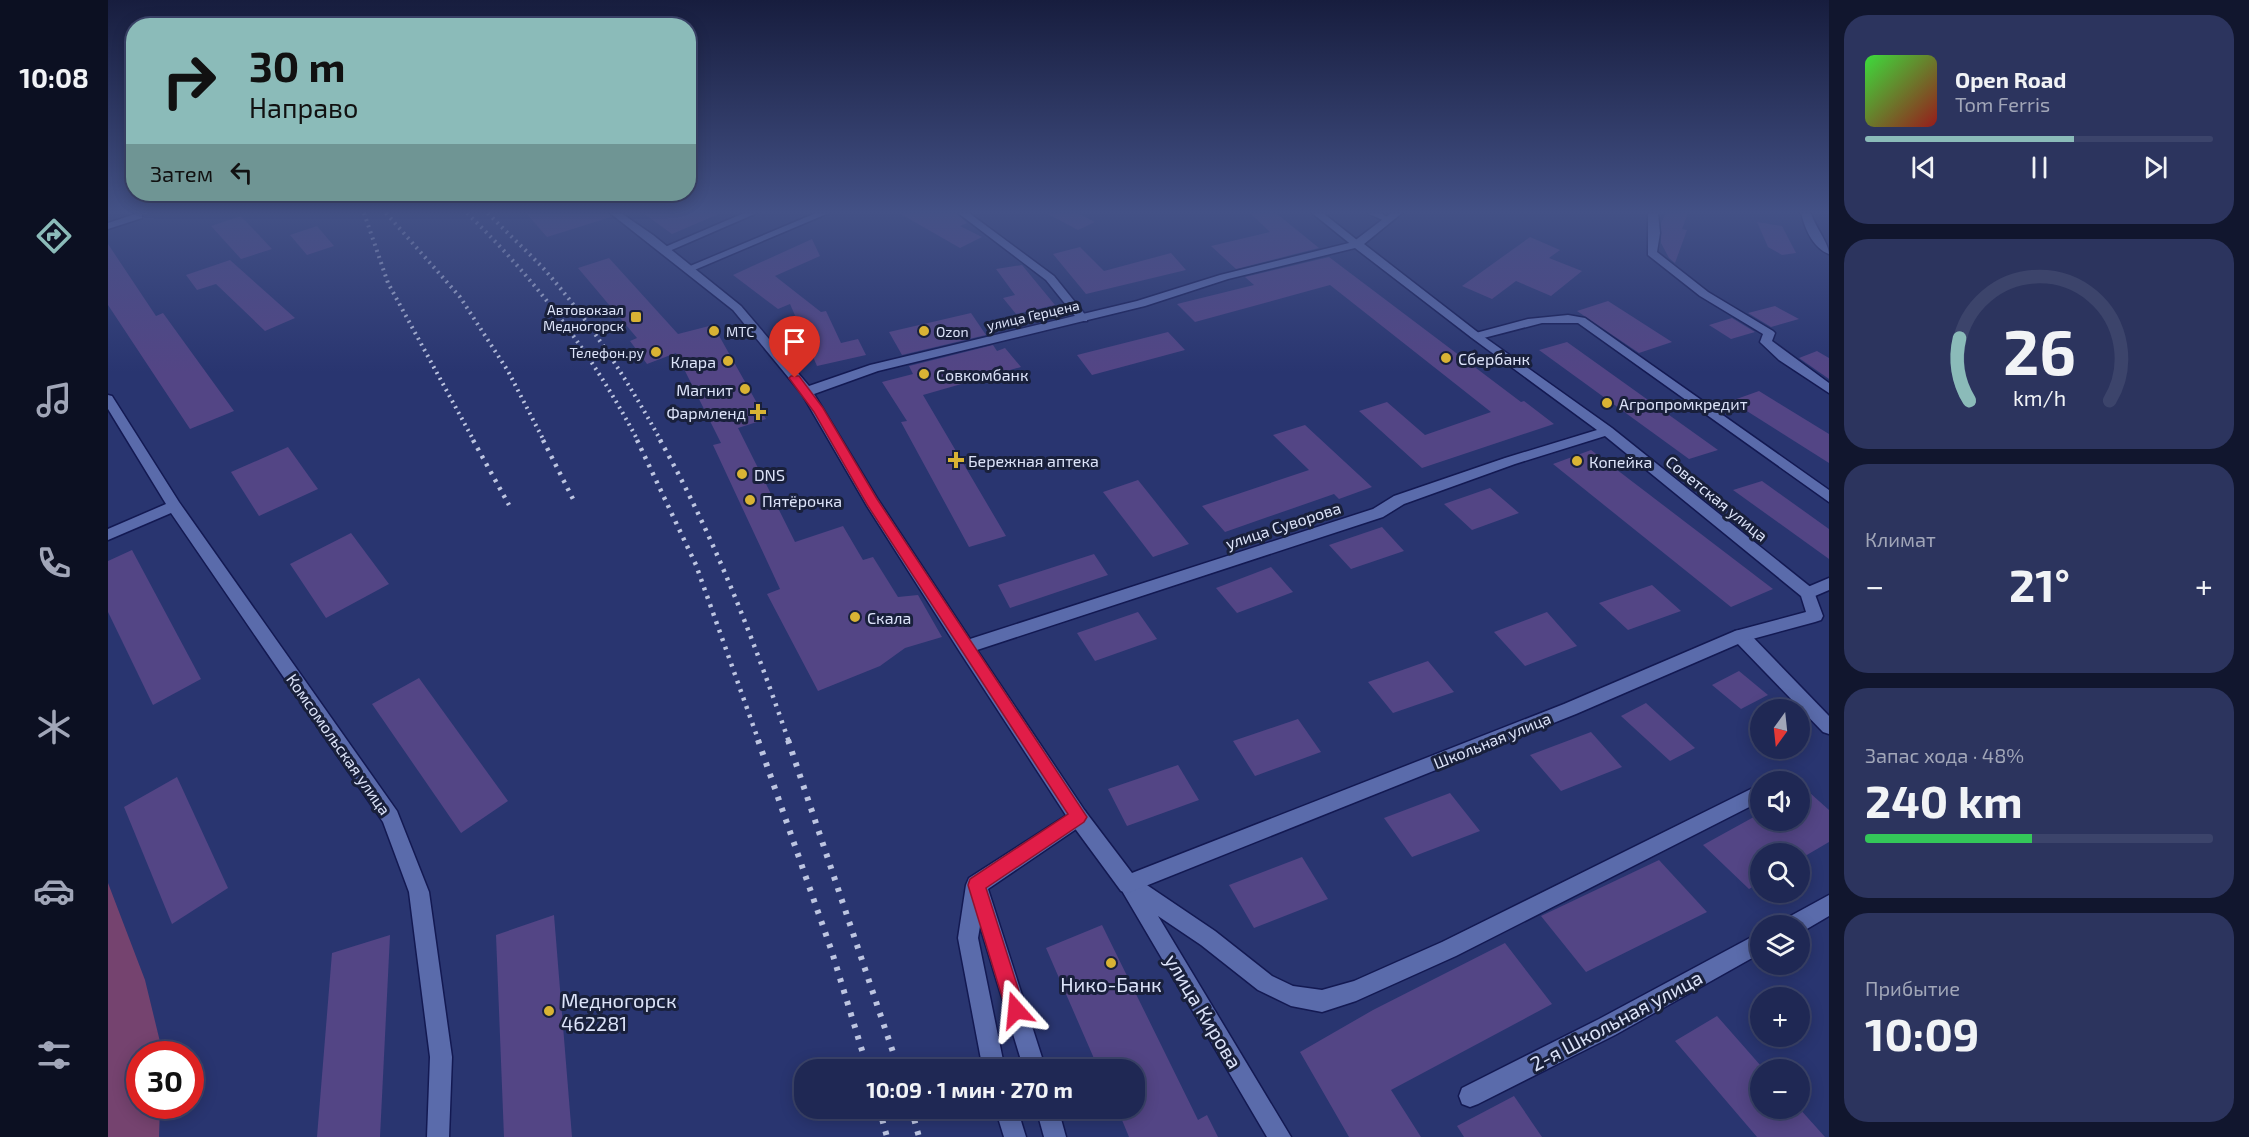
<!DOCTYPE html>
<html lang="ru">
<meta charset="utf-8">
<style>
:root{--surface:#1f2854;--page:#2c345e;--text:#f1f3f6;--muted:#a1a6b8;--line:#3c446b;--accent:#8bbbb9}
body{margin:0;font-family:"Exo 2",sans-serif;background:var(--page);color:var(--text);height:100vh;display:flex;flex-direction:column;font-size:22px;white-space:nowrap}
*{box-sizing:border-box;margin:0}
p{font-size:20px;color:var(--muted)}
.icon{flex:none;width:33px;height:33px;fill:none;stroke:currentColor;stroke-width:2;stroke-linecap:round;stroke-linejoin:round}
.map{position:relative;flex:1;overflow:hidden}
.details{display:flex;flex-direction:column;gap:15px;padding:15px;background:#11162e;width:420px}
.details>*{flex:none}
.guide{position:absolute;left:18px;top:18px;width:570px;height:183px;border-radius:24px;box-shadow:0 3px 15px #0003,0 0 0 2px var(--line);background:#8bbbb9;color:#111;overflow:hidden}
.needle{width:39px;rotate:195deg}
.tools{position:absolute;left:1642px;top:699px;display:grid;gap:12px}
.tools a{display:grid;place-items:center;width:60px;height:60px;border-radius:50%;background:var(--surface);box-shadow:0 3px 15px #0003,0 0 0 2px var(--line);font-size:30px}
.speed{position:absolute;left:18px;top:1041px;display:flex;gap:12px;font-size:30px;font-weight:700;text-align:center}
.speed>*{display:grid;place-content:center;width:78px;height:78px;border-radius:50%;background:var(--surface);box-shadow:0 3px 15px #0003,0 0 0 2px var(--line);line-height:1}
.speed .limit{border:9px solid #d22;background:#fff;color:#111}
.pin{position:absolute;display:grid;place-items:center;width:51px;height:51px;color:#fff;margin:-62px -26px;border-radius:50% 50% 50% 0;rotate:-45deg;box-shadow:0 0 6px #0007}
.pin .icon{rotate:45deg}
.me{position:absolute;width:66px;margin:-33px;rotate:342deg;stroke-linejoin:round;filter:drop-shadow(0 0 4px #0008)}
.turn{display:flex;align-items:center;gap:21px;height:126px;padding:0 24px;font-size:27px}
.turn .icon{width:78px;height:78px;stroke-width:2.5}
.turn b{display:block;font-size:42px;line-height:51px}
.then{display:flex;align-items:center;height:57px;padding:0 24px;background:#0003;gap:12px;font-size:22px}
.big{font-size:45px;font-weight:700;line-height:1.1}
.details .tile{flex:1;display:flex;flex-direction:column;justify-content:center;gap:9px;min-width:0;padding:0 21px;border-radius:24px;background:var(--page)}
.details .dial{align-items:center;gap:0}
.dial svg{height:156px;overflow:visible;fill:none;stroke:var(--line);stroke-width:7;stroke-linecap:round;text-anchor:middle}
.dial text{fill:var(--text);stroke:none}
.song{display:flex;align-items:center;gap:18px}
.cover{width:72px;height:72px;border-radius:9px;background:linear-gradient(135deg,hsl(120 70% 55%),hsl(0 70% 35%))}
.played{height:6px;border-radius:3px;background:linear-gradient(90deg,var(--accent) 60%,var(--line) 60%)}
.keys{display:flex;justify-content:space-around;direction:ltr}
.heat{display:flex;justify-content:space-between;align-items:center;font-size:33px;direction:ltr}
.charge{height:9px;border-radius:4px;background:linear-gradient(90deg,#34c759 48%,var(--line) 0)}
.trip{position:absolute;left:686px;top:1059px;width:351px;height:60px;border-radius:24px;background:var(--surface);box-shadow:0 3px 15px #0003,0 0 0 2px var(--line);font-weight:700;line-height:60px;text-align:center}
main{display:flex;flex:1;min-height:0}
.dock{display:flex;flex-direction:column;width:108px;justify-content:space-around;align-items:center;background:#0c1022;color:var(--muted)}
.dock .icon{width:42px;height:42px}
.dock .on{color:var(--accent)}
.dock b{font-size:27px;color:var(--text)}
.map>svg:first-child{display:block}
.green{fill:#75436f}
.building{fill:#534585}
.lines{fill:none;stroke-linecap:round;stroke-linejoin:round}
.minor-casing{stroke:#131952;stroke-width:3}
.tertiary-casing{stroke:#131952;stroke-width:3}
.minor{fill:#5a6bab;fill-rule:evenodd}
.tertiary{fill:#5a6bab;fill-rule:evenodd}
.rail-far2{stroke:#bdc5e1;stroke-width:4;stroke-dasharray:2 4.5;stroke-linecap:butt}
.rail-far1{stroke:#bdc5e1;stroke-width:4.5;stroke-dasharray:3 6;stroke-linecap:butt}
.rail{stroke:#bdc5e1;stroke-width:6;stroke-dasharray:4 8;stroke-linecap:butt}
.route{fill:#e11d48;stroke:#92132f;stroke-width:1.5}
.poi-dot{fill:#d9b334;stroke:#19203b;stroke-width:2}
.labels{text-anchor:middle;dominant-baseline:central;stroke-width:6;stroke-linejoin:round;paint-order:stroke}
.far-poi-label{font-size:14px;fill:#dce3f9;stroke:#19203b;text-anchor:end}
.far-street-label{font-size:14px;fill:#dce3f9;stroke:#19203b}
.poi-label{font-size:16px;fill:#dce3f9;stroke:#19203b;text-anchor:start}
.street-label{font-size:16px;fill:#dce3f9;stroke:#19203b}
.near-poi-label{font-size:20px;fill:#dce3f9;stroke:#19203b}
.near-street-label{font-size:20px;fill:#dce3f9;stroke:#19203b}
</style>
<main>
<nav class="dock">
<b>10:08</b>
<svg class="icon on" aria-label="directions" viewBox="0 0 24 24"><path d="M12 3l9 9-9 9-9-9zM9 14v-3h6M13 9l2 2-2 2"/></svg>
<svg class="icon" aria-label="music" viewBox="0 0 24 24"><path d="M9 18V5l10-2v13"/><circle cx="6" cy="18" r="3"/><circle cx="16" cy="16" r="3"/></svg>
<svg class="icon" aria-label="phone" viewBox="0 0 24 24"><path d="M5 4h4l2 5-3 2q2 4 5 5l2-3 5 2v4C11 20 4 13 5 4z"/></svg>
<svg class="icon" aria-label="climate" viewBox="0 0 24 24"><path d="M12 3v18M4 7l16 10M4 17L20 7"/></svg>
<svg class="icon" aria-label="car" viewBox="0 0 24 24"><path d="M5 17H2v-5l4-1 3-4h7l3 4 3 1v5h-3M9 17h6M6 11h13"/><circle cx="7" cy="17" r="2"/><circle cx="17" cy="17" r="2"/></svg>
<svg class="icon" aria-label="filters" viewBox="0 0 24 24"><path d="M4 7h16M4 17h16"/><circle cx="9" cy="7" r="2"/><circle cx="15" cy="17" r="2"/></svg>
</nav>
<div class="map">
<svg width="1721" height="1137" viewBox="0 0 1721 1137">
<rect width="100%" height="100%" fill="#293570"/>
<!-- green -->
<polygon class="green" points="0,883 37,980 54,1050 54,1054 32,1054 32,1106 52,1106 51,1137 0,1137"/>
<!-- building -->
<g class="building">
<polygon points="418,213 500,213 503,217 439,237"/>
<polygon points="535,213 613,213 564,234"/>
<polygon points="791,213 848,213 859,223 852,226 874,237 852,248"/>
<polygon points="938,213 969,213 987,222 970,230"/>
<polygon points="1142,213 1168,213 1211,248 1128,269 1103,246 1162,232"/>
<polygon points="1558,213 1580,213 1574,229 1579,230 1567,263 1561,258 1553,243 1553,223"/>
<polygon points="133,216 164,249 133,259 103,226"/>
<polygon points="1649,222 1674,226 1688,253 1674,255 1660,247"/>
<polygon points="209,226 226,246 199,255 182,235"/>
<polygon points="1422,237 1452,250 1441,258 1474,271 1443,296 1408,281 1384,299 1354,286"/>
<polygon points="704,239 712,256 667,276 713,312 718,311 733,343 750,339 758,355 709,366 682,304 670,309 625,275"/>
<polygon points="0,244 48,316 55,313 126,411 82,429 0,305"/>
<polygon points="972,247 996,271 1063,253 1078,270 978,294 945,254"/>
<polygon points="1221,257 1413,402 1416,401 1446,424 1314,468 1251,411 1279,402 1317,435 1383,412 1222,285 1087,322 1069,304 1146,285 1137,277"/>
<polygon points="501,258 570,334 605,325 658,419 630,428 687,542 735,526 755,560 765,557 790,597 810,595 834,637 797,648 772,666 710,691 659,594 672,589 605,445 613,443 568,353 539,364 522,341 529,338 470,268"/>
<polygon points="122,260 187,318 157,331 108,284 89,290 78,275"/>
<polygon points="914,265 947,305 908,314 895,298 907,295 888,269"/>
<polygon points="1500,301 1564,342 1531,353 1469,311"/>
<polygon points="1667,306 1691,319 1663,327 1640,313"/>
<polygon points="863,313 878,335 794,355 781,332"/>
<polygon points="1624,318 1647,332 1623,339 1601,325"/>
<polygon points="1060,332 1077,350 984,375 969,355"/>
<polygon points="1459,342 1610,450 1581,459 1431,350"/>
<polygon points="885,345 889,351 897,348 913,367 815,395 898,536 861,547 793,422 799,421 774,382 805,374 801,366"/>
<polygon points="1709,351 1721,358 1721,379 1691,358"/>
<polygon points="1651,391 1721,434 1721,463 1623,401"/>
<polygon points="1197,425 1264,487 1231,499 1226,494 1117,532 1094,506 1201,470 1165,435"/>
<polygon points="180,447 210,489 151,516 123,472"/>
<polygon points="1483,450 1665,589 1623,607 1445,464"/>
<polygon points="1030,480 1081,544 1045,557 995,492"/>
<polygon points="1654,481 1721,529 1721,559 1625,490"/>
<polygon points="1382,488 1411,513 1364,530 1336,504"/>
<polygon points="1274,527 1296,551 1243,569 1221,545"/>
<polygon points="243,533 281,584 218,618 182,564"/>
<polygon points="24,550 93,679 45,705 0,612 0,561"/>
<polygon points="986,554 1000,575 902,608 890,585"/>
<polygon points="1163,567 1185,592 1129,613 1108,588"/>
<polygon points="1544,585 1573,611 1520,630 1491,603"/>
<polygon points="1030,612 1049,639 987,661 969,633"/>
<polygon points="1439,612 1469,646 1417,666 1386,632"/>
<polygon points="1320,661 1346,692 1285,713 1260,682"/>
<polygon points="1631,671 1660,695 1633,709 1604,685"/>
<polygon points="311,678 400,801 353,833 264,704"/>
<polygon points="1538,703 1587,748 1562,761 1513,716"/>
<polygon points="1190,719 1213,752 1147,776 1125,741"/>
<polygon points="1483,732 1514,767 1453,791 1422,755"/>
<polygon points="1070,765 1091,800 1019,826 1000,789"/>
<polygon points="69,777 120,888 64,924 16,807"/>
<polygon points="1692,784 1721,810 1721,842 1692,859 1692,854 1653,854 1653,882 1641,889 1595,845 1653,813 1653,820 1692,820"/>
<polygon points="1342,793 1372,831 1304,857 1276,818"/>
<polygon points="1194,857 1220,899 1146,928 1121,885"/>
<polygon points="1551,860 1599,912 1478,972 1433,916"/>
<polygon points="446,915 464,1137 396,1137 388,935"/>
<polygon points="994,925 1090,1120 1099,1115 1110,1137 1021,1137 1009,1108 1026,1108 1026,1070 991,1070 938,948"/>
<polygon points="282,935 272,1137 209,1137 224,953"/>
<polygon points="1397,943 1444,1004 1283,1090 1313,1137 1241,1137 1192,1052 1265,1010"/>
<polygon points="1609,1016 1653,1066 1653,1108 1691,1108 1717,1137 1649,1137 1567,1041"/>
<polygon points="1406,1096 1434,1137 1356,1137 1349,1126"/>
</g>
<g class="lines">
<defs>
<g id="minor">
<polygon points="30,213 34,214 34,218 0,229 0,223"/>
<polygon points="636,213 649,213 559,252 550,250"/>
<polygon points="708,213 721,213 584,271 575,269"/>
<polygon points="850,213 861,213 946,276 979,317 979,321 971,321 938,280"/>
<polygon points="1204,213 1215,213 1254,244 1245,246"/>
<polygon points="1259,213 1272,213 1284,219 1279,222"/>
<polygon points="1540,213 1550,213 1552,233 1549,252 1600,292 1665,331 1667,333 1664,341 1721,383 1721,393 1671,360 1652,342 1655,334 1592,296 1540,255"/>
<path d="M1693 213H1703C1707 227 1721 243 1721 254 1705 248 1697 229 1693 213Z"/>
<polygon points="1460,315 1477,318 1721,490 1721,502 1470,323 1434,323 1368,340 1362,336 1364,334 1420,319"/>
<polygon points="0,395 4,396 71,502 289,811 321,892 344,1057 341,1137 319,1137 322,1057 301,892 275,822 63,513 0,540 0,529 58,504 0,409"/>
<polygon points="1721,578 1721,590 1700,599 1695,597 1692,593 1695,589"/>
<polygon points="1633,630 1639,631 1721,716 1721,734 1715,732 1627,641 1625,636 1627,631"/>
<polygon points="1653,784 1653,801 1348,956 1248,1001 1214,1012 1183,1006 1150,990 1093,945 1050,916 1183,1137 1159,1137 1010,884 1013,877 1020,875 1027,877 1107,931 1164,976 1185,986 1214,990 1246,981 1334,942"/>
<polygon points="970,808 977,811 979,817 977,823 880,889 938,1070 916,1070 872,926 870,938 897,1070 875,1070 850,938 858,885 861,878"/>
<polygon points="1721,895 1721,916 1692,933 1692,926 1674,926 1677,919"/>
<polygon points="1653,932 1653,953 1507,1035 1370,1104 1362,1107 1354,1104 1351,1096 1354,1088 1491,1019"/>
<polygon points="887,1108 909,1108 918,1137 896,1137"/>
<polygon points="928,1108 950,1108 958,1137 936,1137"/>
</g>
<path id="tertiary" d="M502 213H513L545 235 633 306 701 386 762 365 1029 301 1112 275 1245 242 1283 213H1294L1256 244 1372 334 1504 428 1705 589 1715 616 1713 620 1707 622 1637 641 1468 714 1020 893 1013 891 963 823 852 652 759 506 694 394 625 310ZM1247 248 1364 338 1489 430 1397 458 1286 496 1265 509 862 639 769 498 706 394 770 371 1037 306 1120 279ZM1497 436 1693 596 1698 612 1627 631 1456 704 1024 873 977 811 869 650 1275 517 1296 504 1407 464Z"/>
</defs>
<!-- minor casing -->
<use href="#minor" class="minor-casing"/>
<!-- tertiary casing -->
<use href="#tertiary" class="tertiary-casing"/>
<!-- minor -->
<use href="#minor" class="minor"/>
<!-- tertiary -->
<use href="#tertiary" class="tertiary"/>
<!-- rail-far2 -->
<g class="rail-far2">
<polyline points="256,213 280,283 366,441"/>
<polyline points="278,213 352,297 400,371 436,441"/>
<path d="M359 213C428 280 485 355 530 441"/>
<path d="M380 213C398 232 418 250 436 269 482 321 520 381 553 441"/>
</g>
<!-- rail-far1 -->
<g class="rail-far1">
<polyline points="365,440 401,505"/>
<polyline points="435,440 467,503"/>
<polyline points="529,440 588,565 651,742"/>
<path d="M552 440C606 536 645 638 681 742"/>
</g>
<!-- rail -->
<g class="rail">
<polyline points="650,740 724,952 760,1070"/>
<polyline points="680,740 791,1070"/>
<polyline points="771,1108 779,1137"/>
<polyline points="803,1108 811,1137"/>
</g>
</g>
<!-- sky -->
<linearGradient id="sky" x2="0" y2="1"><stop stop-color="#171d3e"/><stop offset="0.57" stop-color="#435186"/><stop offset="1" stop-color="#435186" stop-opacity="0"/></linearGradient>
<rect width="1721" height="372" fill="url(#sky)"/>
<!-- route -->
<polygon class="route" points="683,376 691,376 715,408 769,499 979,817 976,822 878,888 917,1010 915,1017 908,1020 901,1017 898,1010 860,885 862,879 960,814 760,506 706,412 681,378"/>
<!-- markers -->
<g class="poi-dot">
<rect x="522" y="311" width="12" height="12" rx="3"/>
<circle cx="606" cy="331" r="6"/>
<circle cx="816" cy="331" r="6"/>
<circle cx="548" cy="352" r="6"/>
<circle cx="1338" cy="358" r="6"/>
<circle cx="620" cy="361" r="6"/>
<circle cx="816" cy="374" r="6"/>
<circle cx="637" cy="389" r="6"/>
<circle cx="1499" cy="403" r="6"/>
<path d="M647 403h6v6h6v6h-6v6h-6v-6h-6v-6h6z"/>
<path d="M845 451h6v6h6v6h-6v6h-6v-6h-6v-6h6z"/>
<circle cx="1469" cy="461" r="6"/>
<circle cx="634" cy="474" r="6"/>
<circle cx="642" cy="500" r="6"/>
<circle cx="747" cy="617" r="6"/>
<circle cx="1003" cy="963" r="6"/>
<circle cx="441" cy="1011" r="6"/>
</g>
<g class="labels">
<!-- far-poi labels -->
<g class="far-poi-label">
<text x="516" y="309">Автовокзал<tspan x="516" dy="16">Медногорск</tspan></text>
<text x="618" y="331" text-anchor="start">МТС</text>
<text x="828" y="331" text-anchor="start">Ozon</text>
<text x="536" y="352">Телефон.ру</text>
</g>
<!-- far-street labels -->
<g class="far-street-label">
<text transform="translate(925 315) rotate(-13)">улица Герцена</text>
</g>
<!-- poi labels -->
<g class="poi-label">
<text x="1350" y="358">Сбербанк</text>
<text x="608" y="361" text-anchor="end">Клара</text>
<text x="828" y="374">Совкомбанк</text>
<text x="625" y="389" text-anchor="end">Магнит</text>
<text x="1511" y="403">Агропромкредит</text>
<text x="638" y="412" text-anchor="end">Фармленд</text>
<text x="860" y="460">Бережная аптека</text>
<text x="1481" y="461">Копейка</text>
<text x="646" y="474">DNS</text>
<text x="654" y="500">Пятёрочка</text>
<text x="759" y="617">Скала</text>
</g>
<!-- street labels -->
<g class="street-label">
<text transform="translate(1609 498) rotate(39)">Советская улица</text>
<text transform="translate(1175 525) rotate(-18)">улица Суворова</text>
<text transform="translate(1384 740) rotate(-22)">Школьная улица</text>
<text transform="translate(231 744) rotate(55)">Комсомольская улица</text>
</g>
<!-- near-poi labels -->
<g class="near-poi-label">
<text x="1003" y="984">Нико-Банк</text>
<text x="453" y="1000" text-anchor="start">Медногорск<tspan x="453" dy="23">462281</tspan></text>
</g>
<!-- near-street labels -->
<g class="near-street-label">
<text transform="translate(1096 1011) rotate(59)">улица Кирова</text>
<text transform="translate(1508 1020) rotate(-28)">2-я Школьная улица</text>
</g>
</g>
</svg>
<div class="tools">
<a><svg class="needle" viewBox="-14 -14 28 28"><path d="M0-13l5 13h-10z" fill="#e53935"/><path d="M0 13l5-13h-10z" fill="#a1a6b8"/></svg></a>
<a><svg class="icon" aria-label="sound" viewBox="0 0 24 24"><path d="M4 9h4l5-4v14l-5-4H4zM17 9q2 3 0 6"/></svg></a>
<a><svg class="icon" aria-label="search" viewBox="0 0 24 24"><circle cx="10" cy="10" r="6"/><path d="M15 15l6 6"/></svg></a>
<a><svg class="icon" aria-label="layers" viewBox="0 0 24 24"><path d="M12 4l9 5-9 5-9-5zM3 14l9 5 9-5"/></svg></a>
<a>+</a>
<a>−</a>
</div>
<div class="speed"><div class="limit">30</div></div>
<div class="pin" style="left:687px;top:378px;background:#d93025"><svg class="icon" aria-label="arrive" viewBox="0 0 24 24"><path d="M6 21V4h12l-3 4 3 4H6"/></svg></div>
<svg class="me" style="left:908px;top:1010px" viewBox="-20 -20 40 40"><path d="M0-17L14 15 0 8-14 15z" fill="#e11d48" stroke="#fff" stroke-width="4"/></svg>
<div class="trip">10:09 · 1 мин · 270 m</div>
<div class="guide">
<div class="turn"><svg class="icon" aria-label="right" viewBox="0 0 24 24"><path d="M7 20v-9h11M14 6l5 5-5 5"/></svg><div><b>30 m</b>Направо</div></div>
<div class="then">Затем<svg class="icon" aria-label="left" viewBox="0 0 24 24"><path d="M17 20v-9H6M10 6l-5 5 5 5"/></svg></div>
</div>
</div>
<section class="details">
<div class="tile">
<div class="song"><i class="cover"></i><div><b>Open Road</b><p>Tom Ferris</p></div></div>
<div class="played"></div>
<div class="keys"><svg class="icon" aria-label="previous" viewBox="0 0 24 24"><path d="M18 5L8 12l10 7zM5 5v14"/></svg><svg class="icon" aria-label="pause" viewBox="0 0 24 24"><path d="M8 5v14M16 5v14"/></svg><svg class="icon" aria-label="next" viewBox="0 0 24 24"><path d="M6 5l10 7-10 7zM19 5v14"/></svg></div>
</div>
<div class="tile dial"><svg viewBox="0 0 100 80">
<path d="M14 69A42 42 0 1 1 86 69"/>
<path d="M14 69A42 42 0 0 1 9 37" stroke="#8bbbb9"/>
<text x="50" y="56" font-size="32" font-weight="700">26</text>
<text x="50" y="72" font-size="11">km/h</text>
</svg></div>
<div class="tile"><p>Климат</p>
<div class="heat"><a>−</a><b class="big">21°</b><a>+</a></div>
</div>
<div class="tile"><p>Запас хода · 48%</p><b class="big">240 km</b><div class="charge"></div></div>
<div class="tile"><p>Прибытие</p><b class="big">10:09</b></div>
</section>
</main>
